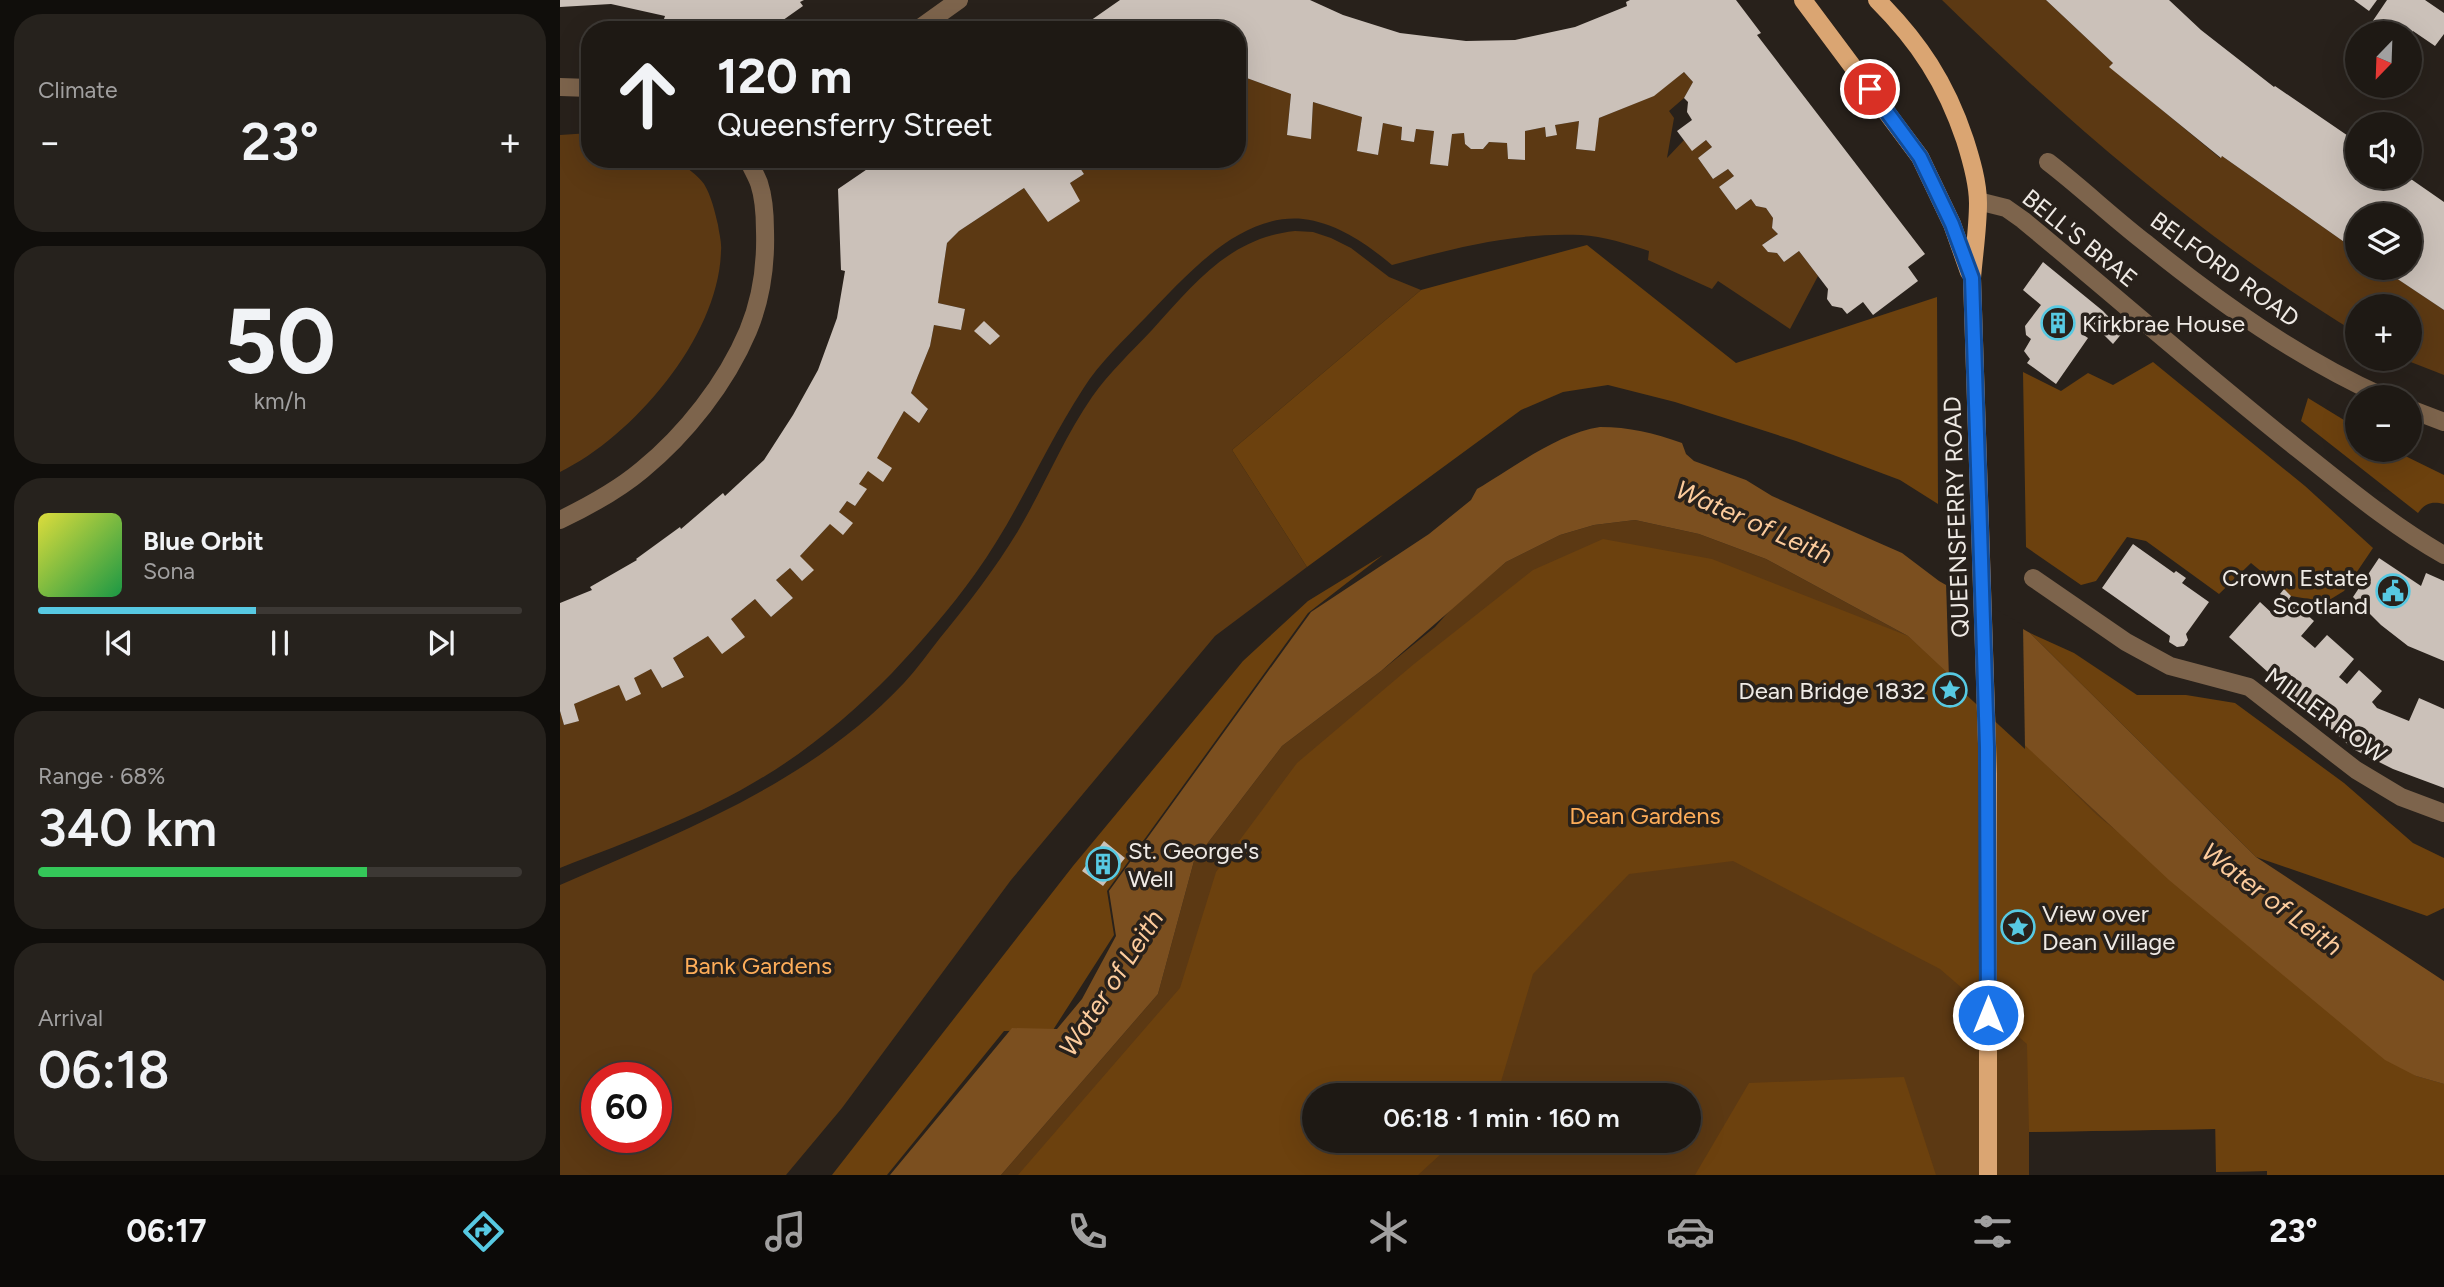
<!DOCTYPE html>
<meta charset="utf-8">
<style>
:root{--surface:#1e1914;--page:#26221d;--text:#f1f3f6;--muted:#a1a0a0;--line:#3c3834;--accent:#57c9e2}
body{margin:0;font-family:Figtree,sans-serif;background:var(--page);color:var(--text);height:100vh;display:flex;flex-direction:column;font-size:26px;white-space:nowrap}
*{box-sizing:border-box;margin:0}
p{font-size:23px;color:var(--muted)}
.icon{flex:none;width:38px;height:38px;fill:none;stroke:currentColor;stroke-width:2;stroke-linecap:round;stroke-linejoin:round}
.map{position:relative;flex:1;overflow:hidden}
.sheet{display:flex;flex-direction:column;gap:14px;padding:14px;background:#100e0b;width:560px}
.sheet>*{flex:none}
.banner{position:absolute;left:21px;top:21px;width:665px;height:147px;border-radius:28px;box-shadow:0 7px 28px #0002,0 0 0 2px var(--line);background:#1e1914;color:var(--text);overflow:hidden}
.needle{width:46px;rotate:203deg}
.controls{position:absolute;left:1785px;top:21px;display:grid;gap:14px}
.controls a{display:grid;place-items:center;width:77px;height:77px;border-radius:50%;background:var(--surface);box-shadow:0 7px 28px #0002,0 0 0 2px var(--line);font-size:35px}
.speed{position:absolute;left:21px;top:1062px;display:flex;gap:14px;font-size:35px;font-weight:700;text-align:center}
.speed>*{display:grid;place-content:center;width:91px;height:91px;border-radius:50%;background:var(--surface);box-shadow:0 7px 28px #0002,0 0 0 2px var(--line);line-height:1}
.speed .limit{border:10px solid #d22;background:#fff;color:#111}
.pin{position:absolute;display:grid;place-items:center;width:60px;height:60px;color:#fff;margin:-30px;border:4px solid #fff;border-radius:50%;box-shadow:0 2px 7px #0007}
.me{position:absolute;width:77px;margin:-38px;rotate:0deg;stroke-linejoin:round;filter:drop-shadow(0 0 5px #0008)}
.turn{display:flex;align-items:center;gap:24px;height:147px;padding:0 21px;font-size:32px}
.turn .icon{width:91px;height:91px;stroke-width:2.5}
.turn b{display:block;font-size:49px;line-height:60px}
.big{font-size:52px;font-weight:600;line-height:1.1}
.sheet .widget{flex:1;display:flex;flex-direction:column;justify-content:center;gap:10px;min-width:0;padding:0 24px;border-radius:28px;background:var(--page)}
.sheet .dial{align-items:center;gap:0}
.dial b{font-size:91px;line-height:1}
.song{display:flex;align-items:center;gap:21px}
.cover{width:84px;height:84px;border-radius:10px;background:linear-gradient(135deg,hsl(60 70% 55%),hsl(140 70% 35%))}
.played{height:7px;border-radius:4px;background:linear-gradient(90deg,var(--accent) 45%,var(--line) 45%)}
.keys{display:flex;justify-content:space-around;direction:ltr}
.heat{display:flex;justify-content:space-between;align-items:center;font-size:38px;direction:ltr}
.charge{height:10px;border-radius:5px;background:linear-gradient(90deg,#34c759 68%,var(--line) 0)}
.trip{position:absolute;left:742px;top:1083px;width:399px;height:70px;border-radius:35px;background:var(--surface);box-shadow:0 7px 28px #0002,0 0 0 2px var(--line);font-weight:600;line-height:70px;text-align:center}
.dock{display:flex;height:112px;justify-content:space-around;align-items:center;background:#0c0a08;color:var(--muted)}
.dock .icon{width:49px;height:49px}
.dock .current{color:var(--accent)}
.dock b{font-size:32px;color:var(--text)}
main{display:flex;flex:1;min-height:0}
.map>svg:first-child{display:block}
.green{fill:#5c3913;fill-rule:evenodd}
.forest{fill:#6c410e}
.water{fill:#7b4f1f}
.pier{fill:#28211b}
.building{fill:#cbc1b9}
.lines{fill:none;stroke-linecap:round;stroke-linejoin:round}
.minor{stroke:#7d644c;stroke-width:18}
.major{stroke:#daa572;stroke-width:18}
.route-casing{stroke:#114b97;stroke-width:18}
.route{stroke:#1a73e8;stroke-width:12}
.labels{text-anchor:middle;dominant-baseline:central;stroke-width:7;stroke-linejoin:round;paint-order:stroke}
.street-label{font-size:24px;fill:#efeae5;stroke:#28211b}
.poi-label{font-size:24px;fill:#efeae5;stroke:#28211b;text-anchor:start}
.park-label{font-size:24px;fill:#fead59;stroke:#28211b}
.water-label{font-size:26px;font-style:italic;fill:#fccb9c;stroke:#28211b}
</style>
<main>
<section class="sheet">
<div class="widget"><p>Climate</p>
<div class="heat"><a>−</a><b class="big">23°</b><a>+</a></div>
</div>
<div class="widget dial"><b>50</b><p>km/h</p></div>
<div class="widget">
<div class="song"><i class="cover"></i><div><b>Blue Orbit</b><p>Sona</p></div></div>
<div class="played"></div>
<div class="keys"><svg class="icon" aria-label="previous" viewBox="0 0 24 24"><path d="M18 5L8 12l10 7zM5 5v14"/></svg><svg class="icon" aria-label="pause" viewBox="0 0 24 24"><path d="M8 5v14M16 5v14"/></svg><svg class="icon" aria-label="next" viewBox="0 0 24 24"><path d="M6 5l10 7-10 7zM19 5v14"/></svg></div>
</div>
<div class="widget"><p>Range · 68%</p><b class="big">340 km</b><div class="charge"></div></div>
<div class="widget"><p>Arrival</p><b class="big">06:18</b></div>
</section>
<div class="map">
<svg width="1884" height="1175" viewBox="0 0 1884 1175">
<rect width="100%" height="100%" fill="#28211b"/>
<!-- green -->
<g class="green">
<path d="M1382 0H1486L1553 63 1550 67 1660 158 1662 156 1797 251V268H1821L1884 310V375L1843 359H1850V306H1797V333C1641 238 1513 127 1382 0Z"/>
<path d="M677 56 681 58 684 77 731 94 727 135 751 138 753 102 802 117 797 151 818 155 823 123 842 127 841 140 854 142 856 129 874 131 870 164 888 166 892 134 904 133 905 144 911 149H923L929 142 947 143 948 159 964 160 965 131 985 127 986 137 996 135 995 125 1019 121 1016 149 1034 151 1039 118 1093 96 1124 72 1133 82 1124 98 1109 111 1114 118 1107 158 1124 140 1132 150 1146 140 1152 147 1138 158 1153 179 1168 169 1174 176 1159 187 1176 210 1191 199 1196 206 1206 208 1213 218 1212 228 1218 234 1203 244 1208 252 1217 253 1224 262 1239 251 1258 276 1230 329 1158 281 1152 289 1088 260 1089 251C1068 244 1043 236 1021 235 956 232 894 248 832 265 807 244 777 223 743 219 679 213 626 276 586 317 564 340 540 362 523 389 484 449 457 516 415 574 390 609 361 642 332 673 295 711 251 748 205 776 142 815 70 841 0 868V711L4 725 18 721 14 704 91 669 103 688 124 676 113 658 148 636H184L171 619 195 599 211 617 233 598 216 580 230 568 242 581 240 556 270 524 292 523 279 512 287 501 295 506 306 490 299 484 344 411 359 422 368 410 351 393 370 346 374 325 401 330 405 309 378 303 387 243 399 231 464 188 488 221 519 201 510 183 524 174 514 159H677Z"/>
<path d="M30 133V159H116C125 167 138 175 144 184 151 195 155 212 158 225 159 233 162 243 161 251 159 336 74 436 0 472V135Z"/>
<path d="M735 231 753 232 771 238 791 248 829 277 861 290 672 450 747 567 655 636 451 880 282 1108 226 1175H0V885C123 831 250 783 344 683 357 669 368 653 380 638 408 604 435 569 458 531 484 487 503 439 532 397 549 373 572 351 592 330 634 284 669 238 735 231ZM37 1078H96V1138H37Z"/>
<path d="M1075 520 1139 534 1206 559 1348 636 1856 1076 1884 1084V1175H1707V1171L1656 1172 1655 1129 1469 1132V1175H441L598 994 634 861 722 746 821 671 875 627 892 608 946 562 1000 535 1034 525ZM754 1096H1129V1141H754Z"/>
</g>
<!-- forest -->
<g class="forest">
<polygon points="1027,245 1176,363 1377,297 1378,504 1340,480 1236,441 1115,402 1048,385 1003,392 961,410 747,567 672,450 861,290"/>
<polygon points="1593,362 1745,486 1813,548 1784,591 1766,602 1731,596 1691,563 1659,594 1586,541 1567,537 1536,581 1521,585 1466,547 1463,372 1501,391 1528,373 1553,385"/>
<path d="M1748 398 1797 428V450H1833L1884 475V504C1872 501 1865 503 1858 513L1741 421Z"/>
<polygon points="1043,539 1152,559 1348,636 1472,751 1537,815 1856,1076 1884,1084 1884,1175 1707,1175 1707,1171 1656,1172 1656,1129 1469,1132 1467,1044 1380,969 1173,861 1069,874 973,974 937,1095 754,1096 754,1141 895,1141 858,1175 458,1175 620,988 656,872 737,763 854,664 973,570"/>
<polygon points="823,555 748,613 547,891 554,935 493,1030 444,1031 327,1175 272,1175 513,866 683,661 748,601"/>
<polygon points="1470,633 1514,653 1577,695 1626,695 1675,703 1784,783 1853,843 1884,858 1884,908 1867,916 1696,857"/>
<polygon points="1344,1077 1376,1175 1135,1175 1189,1083"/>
</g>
<!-- water -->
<path class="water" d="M1040 427C1069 427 1094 433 1122 443L1126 454 1134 461 1186 480 1212 496 1342 553 1379 581 1470 633 1696 857 1884 981V1084L1856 1076 1825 1060 1609 880 1348 636 1206 559 1139 534 1075 520 1034 525 1000 535 946 562 821 671 722 746 634 861 598 994 441 1175H330L452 1028 497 1029 522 999 556 936 549 891 751 612 869 534 911 500 917 489C953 468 998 433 1040 427Z"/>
<!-- pier -->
<polygon class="pier" points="1386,581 1463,625 1465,749 1389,679"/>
<!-- building -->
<g class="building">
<polygon points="0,0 244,0 240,2 243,6 209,30 130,30 104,19 105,16 51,4 0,7"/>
<polygon points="560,0 750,0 783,15 840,33 906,41 955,40 1015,27 1067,6 1066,2 1070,0 1176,0 1201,33 1197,35 1365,254 1348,267 1358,281 1313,315 1303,302 1287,314 1282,308 1272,306 1267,299 1268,289 1239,251 1224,262 1217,253 1208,252 1202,245 1218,234 1212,228 1213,218 1206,208 1196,206 1191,199 1176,210 1159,187 1174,176 1168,169 1153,179 1138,158 1152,147 1146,140 1132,151 1117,131 1132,120 1127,112 1128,102 1124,98 1133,82 1124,72 1094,96 1039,118 1035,151 1016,149 1019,121 995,125 997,135 986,137 985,127 965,131 965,160 948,159 947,143 929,142 923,149 911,149 905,144 904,133 892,134 888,166 870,164 874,131 856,129 854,142 841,140 842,127 823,123 818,155 797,151 802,117 753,102 751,139 727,135 731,94 684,77 681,58 677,56 677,30 517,30"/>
<polygon points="1486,0 1609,0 1641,30 1714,87 1715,86 1797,142 1797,177 1848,177 1884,202 1884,310 1821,268 1850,268 1850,215 1797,215 1797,251 1662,156 1661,158 1549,67 1553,63"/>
<polygon points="1794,0 1817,0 1809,11"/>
<polygon points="1827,0 1865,0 1884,13 1884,34 1875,46 1853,31 1850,36 1850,33 1816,33 1808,28"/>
<polygon points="322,159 514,159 524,174 510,183 520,201 488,222 464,188 399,231 387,243 378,303 405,309 401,330 374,325 370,346 351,393 368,409 359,423 344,411 317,458 332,468 323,482 308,471 299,484 307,489 295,506 287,501 279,512 293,523 283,535 270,524 240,556 254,570 242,581 230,568 216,580 233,598 211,617 195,599 171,619 185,637 162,654 148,636 113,658 124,677 102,688 91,669 74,678 81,694 66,701 59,685 14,704 19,721 4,725 0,711 0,603 32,590 30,587 77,560 76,559 120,527 121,529 163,493 165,496 204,460 233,415 258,370 277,318 285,271 281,270 278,189"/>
<polygon points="1483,262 1543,311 1563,332 1553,344 1531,322 1522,334 1528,338 1496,384 1467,363 1470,359 1464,351 1471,339 1466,335 1465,326 1481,305 1463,290"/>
<polygon points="424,321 440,336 430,345 414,331"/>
<polygon points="1573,544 1614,573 1616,571 1626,578 1622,583 1649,602 1626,634 1628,640 1624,646 1617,647 1609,642 1610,636 1542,588"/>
<polygon points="1819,558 1861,586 1866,573 1884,581 1884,661 1848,646 1821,625 1793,597"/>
<polygon points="1724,589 1731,596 1729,599 1754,621 1741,636 1755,648 1767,635 1794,659 1779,677 1787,684 1799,670 1822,691 1812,702 1817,708 1849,721 1859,698 1884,709 1884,788 1833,769 1793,749 1669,637 1700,602 1714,615 1727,601 1720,594"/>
<polygon points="544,841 565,858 543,886 522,871"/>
</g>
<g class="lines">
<!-- minor -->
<g class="minor">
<polyline points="357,30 399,0"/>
<polyline points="0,87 30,88"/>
<path d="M1488 162C1522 188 1553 218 1587 244 1660 303 1738 358 1824 397"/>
<path d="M1418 201 1446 208 1463 220C1555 296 1645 375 1738 449 1785 486 1831 525 1884 555"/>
<polyline points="1850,409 1884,422"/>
<path d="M0 520C29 506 57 491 82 470 126 434 166 383 188 331 201 300 206 264 205 231 205 216 204 198 199 183 196 175 191 167 188 159"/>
<polyline points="1473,578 1566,642 1610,666 1689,687 1796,770 1841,797 1884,813"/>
</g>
<!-- major -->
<g class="major">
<polyline points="1243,0 1360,157 1392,224 1409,272"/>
<path d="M1317 0C1359 42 1386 83 1405 140 1411 159 1418 182 1418 203 1418 228 1414 253 1412 278L1428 774V1175"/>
</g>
</g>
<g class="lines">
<defs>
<polyline id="route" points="1310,89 1360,157 1392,224 1412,278 1427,747 1428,1015"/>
</defs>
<!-- route casing -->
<use href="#route" class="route-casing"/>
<!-- route -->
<use href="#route" class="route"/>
</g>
<!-- icons -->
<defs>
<symbol id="building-ring" viewBox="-11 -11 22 22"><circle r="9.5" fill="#28211b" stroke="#57c9e2" stroke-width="1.5"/><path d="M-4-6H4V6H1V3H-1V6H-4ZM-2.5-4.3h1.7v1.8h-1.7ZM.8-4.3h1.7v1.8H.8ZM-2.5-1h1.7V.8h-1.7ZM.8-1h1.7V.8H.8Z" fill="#57c9e2"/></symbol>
<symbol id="civic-ring" viewBox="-11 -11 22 22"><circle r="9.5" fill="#28211b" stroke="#57c9e2" stroke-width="1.5"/><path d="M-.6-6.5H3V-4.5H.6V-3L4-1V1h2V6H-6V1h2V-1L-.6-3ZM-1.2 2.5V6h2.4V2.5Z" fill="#57c9e2"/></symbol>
<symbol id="sight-ring" viewBox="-11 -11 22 22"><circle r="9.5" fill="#28211b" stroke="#57c9e2" stroke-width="1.5"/><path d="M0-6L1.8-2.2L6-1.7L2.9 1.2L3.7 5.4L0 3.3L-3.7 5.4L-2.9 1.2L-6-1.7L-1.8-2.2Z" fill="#57c9e2"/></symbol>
</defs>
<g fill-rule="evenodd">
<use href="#building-ring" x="1479" y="304" width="38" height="38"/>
<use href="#civic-ring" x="1814" y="572" width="38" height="38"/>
<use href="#sight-ring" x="1371" y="671" width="38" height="38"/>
<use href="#building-ring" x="524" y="845" width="38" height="38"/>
<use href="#sight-ring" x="1439" y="908" width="38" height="38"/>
</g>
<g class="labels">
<!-- street labels -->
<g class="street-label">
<text transform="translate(1520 238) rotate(39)">BELL'S BRAE</text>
<text transform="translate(1665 269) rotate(36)">BELFORD ROAD</text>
<text transform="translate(1396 517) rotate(-92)">QUEENSFERRY ROAD</text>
<text transform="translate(1766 715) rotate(36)">MILLER ROW</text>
</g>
<!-- poi labels -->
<g class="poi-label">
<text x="1522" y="323">Kirkbrae House</text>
<text x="1808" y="577" text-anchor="end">Crown Estate<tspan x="1808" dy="28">Scotland</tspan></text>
<text x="1366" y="690" text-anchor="end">Dean Bridge 1832</text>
<text x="568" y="850">St. George's<tspan x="568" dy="28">Well</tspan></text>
<text x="1482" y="913">View over<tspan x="1482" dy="28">Dean Village</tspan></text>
</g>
<!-- park labels -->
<g class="park-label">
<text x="1085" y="815">Dean Gardens</text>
<text x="198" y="965">Bank Gardens</text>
</g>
<!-- water labels -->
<g class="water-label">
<text transform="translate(1194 522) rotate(24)">Water of Leith</text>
<text transform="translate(1712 899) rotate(37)">Water of Leith</text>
<text transform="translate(551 983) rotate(-57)">Water of Leith</text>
</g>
</g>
</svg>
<div class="controls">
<a><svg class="needle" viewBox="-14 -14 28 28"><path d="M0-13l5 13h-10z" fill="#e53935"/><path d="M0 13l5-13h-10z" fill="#a1a0a0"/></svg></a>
<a><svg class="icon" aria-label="sound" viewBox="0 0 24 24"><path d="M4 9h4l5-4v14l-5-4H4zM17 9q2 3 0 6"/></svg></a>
<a><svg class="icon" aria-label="layers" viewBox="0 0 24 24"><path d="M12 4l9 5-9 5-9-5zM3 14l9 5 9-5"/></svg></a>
<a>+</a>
<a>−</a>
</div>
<div class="speed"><div class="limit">60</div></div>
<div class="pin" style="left:1310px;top:89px;background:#d93025"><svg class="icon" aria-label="arrive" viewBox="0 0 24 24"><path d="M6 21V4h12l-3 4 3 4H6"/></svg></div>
<svg class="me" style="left:1428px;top:1015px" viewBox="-20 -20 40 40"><circle r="17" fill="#1a73e8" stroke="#fff" stroke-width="3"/><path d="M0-11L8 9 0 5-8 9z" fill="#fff"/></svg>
<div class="trip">06:18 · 1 min · 160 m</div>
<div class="banner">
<div class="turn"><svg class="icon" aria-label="ahead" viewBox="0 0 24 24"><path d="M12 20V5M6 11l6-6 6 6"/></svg><div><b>120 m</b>Queensferry Street</div></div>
</div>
</div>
</main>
<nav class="dock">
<b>06:17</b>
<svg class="icon current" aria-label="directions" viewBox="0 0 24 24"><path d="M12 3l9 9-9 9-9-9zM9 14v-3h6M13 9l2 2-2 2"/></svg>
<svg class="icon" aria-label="music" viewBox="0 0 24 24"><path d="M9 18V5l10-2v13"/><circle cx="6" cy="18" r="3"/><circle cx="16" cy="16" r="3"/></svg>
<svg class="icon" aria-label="phone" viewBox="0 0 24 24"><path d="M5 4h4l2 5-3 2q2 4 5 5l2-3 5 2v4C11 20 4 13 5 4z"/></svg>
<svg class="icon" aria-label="climate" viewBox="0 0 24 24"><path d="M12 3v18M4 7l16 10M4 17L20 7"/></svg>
<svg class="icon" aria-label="car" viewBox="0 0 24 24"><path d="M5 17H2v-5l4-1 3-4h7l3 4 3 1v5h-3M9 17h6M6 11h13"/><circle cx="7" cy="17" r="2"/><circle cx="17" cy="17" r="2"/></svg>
<svg class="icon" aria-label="filters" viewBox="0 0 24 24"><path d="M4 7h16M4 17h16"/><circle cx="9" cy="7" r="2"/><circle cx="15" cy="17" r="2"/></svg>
<b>23°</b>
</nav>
